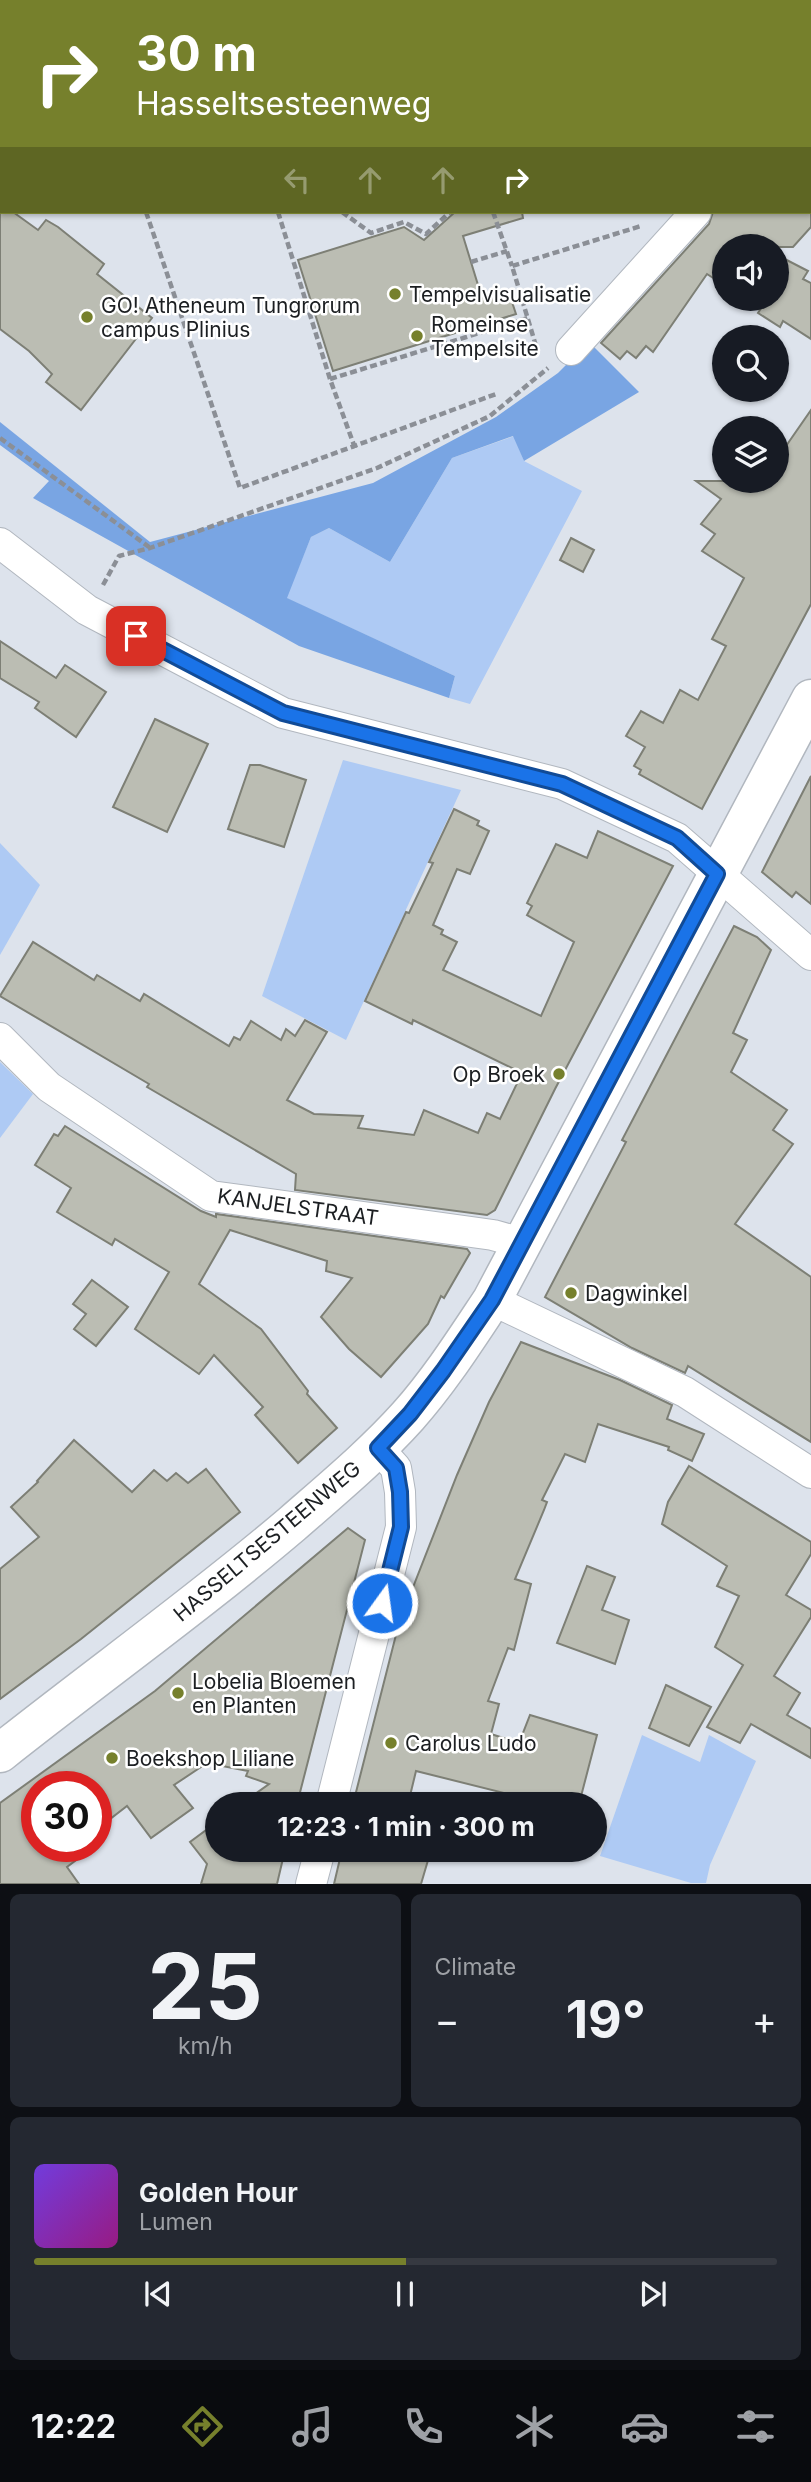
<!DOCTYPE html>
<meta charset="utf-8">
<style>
:root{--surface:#171b24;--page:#242831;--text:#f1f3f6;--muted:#9ea1a6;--line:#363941;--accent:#76802c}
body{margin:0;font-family:Inter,sans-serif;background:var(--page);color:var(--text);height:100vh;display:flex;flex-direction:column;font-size:26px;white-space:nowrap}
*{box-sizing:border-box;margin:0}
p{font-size:23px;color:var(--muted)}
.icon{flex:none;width:38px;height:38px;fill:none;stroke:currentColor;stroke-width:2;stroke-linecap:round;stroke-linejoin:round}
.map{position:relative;height:1884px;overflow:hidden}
.details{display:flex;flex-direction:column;gap:10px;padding:10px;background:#0d0f14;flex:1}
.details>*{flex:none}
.top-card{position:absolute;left:0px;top:0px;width:812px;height:214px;box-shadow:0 2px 5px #0004;background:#76802c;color:#fff;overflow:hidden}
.tools{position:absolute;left:712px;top:234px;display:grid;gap:14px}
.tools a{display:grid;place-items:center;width:77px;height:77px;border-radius:50%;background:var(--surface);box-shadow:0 2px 5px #0004;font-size:35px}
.speed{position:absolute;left:21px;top:1771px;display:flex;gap:14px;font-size:35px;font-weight:700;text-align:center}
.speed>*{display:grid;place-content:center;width:91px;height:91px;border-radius:50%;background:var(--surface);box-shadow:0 2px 5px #0004;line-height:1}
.speed .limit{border:10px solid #d22;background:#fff;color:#111}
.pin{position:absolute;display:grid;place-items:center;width:60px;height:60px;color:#fff;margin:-30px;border-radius:14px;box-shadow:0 4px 10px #0006}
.me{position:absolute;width:77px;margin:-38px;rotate:14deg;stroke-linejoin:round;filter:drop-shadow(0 0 5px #0008)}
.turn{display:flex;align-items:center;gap:24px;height:147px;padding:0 21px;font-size:32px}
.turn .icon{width:91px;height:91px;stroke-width:2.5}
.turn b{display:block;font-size:49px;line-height:60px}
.lanes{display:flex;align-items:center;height:66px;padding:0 21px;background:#0003;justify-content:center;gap:35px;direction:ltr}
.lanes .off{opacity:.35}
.big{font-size:52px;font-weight:700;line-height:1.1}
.details .widget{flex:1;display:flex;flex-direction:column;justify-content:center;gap:10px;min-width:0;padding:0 24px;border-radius:10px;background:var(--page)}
.details .dial{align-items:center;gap:0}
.dial b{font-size:91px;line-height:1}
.song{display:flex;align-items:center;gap:21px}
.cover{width:84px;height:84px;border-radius:10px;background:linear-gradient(135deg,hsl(260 70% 55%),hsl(310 70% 35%))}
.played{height:7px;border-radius:4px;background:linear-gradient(90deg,var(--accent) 50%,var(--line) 50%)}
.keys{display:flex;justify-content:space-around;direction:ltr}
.heat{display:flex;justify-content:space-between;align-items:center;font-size:38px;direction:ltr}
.details .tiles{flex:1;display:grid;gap:10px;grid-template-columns:1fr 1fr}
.widget:last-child{grid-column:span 2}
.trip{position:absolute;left:205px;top:1792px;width:402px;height:70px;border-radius:35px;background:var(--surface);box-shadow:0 2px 5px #0004;font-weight:700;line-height:70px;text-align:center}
.menu{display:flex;height:112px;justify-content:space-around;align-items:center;background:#090b0e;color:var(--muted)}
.menu .icon{width:49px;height:49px}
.menu .current{color:var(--accent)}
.menu b{font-size:32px;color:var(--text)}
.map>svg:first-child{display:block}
.green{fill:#aecaf4}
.forest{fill:#79a5e3}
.building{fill:#bbbdb3;stroke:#7d7f75;stroke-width:2}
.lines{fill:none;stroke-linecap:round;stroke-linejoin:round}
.minor-casing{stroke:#b1b7bf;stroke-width:32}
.major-casing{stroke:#b1b7bf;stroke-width:41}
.path{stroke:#8b8f96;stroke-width:4.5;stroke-dasharray:7 3.5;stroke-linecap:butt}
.minor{stroke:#fff;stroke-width:30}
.major{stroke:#fff;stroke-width:38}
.route-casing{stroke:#114b97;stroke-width:18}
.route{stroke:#1a73e8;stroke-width:12}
.poi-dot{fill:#76802c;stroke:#fff;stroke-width:2.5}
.labels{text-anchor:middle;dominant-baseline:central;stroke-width:5;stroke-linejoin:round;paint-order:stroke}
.poi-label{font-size:21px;fill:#1c1f22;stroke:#fff;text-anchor:start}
.street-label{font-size:21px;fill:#1c1f22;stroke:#fff}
</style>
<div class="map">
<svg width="811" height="1884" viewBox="0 0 811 1884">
<rect width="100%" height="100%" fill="#dde3ec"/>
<!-- green -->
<g class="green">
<polygon points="514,436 524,461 582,491 470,704 449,698 455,676 286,598 311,537 329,528 390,562 452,458"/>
<polygon points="343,760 461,790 346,1040 262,996"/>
<polygon points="0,843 40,885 0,955"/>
<polygon points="0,1062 33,1094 0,1138"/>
<polygon points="642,1735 700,1762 709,1735 756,1761 710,1865 706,1883 691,1883 600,1856"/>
</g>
<!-- forest -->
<polygon class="forest" points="589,342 639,392 524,461 513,436 452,458 390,562 329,528 311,537 287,598 455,676 449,698 299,646 33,498 49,481 0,445 0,422 150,542 373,483 496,417 558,373"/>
<!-- building -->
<g class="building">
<polygon points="0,202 2,212 13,212 38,230 46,220 58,227 104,264 97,274 152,318 81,410 46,382 52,374 29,351 0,329"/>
<polygon points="455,212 522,212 523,218 463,236 482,298 508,290 516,314 333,371 298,260 404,227 424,240"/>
<polygon points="713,212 811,212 811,227 793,247 724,247 724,285 707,274 653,352 646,346 636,358 627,351 620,359 601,343 709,224"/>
<polygon points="777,255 808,271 803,279 811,283 811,339 783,321 780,327 758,313 767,299 777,299"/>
<polygon points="811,410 811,604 702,809 639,774 641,770 634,766 645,747 626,736 641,711 663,723 680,690 698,700 726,646 712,639 744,578 702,551 715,534 701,524 721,499 696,481 777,481 777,459"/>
<polygon points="571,538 594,550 583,572 560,560"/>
<polygon points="0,641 56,678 65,665 106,692 76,737 35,708 39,702 0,678"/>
<polygon points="155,719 208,744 167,832 113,807"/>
<polygon points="250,765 260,765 306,780 284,847 228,829"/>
<polygon points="811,776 811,904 796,892 792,897 762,872"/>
<polygon points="454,809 479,821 477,825 489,831 470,874 457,869 433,925 443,930 441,934 457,942 443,970 541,1016 574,942 527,915 532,906 527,903 556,844 587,858 598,831 673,866 555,1089 495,1210 487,1215 295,1190 296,1174 147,1087 149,1084 0,996 33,942 94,980 97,975 140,1001 144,994 229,1046 234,1037 240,1040 251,1021 281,1040 286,1029 295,1036 305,1020 327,1032 287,1100 314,1114 363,1116 358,1128 414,1135 424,1110 478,1133 487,1113 500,1119 522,1073 413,1020 412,1024 365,1001 406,912 409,913 433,863 429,862"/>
<polygon points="734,926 757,937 771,950 733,1033 747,1040 731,1072 787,1110 773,1130 793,1144 735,1224 811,1277 811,1442 688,1366 685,1373 632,1348 545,1297 626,1142 622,1140"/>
<polygon points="65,1126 201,1211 216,1217 216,1214 467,1249 470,1253 444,1298 441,1296 428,1324 381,1377 349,1349 321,1317 352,1278 326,1271 327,1261 230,1230 199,1284 261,1329 308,1391 307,1394 337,1428 298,1463 255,1415 263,1407 214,1355 199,1374 135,1329 169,1272 115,1239 112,1245 57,1212 71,1188 35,1165 54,1134 58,1136"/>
<polygon points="92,1280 128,1307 96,1346 74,1329 86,1314 73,1304"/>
<polygon points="521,1342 620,1380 672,1405 667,1419 704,1434 692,1461 668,1450 669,1447 598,1424 585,1462 565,1454 542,1500 547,1502 544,1510 515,1579 531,1584 514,1650 508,1648 488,1701 499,1704 491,1734 519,1743 530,1715 597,1735 579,1804 535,1804 519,1800 520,1797 416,1771 408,1804 353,1804 399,1623 457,1475 489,1402"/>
<polygon points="74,1440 132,1492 154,1470 167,1481 176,1473 188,1483 206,1469 240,1512 81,1639 0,1699 0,1569 39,1537 11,1507 38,1482 37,1481"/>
<polygon points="689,1466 811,1542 811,1554 786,1595 811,1610 811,1617 774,1676 800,1693 787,1715 811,1729 811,1758 751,1724 740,1743 707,1727 743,1665 715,1647 739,1596 717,1586 727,1566 662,1524 668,1502"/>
<polygon points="348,1528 365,1540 297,1804 241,1804 269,1784 246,1776 248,1771 207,1763 174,1785 193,1808 151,1838 127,1806 96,1830 96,1787 37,1787 37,1846 95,1846 67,1867 79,1884 0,1884 0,1803 155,1691"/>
<polygon points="587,1566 615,1577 602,1610 629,1620 615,1664 557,1643"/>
<polygon points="666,1685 711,1707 689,1746 649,1728"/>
<polygon points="217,1822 217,1850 285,1850 277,1884 201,1884 207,1864 190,1842"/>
<polygon points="342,1850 431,1850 421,1884 334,1884"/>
</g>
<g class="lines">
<defs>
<g id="minor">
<polyline points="762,0 764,2"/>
<polyline points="810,49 811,48"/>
<polyline points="810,94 811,93"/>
<polyline points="571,350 696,212"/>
<polyline points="0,543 87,610 283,713 562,784 677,838 811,955"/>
<polyline points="0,1038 49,1087 211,1196 493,1235 522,1243"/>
<polyline points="492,1300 685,1392 811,1473"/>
<polyline points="331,1804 401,1527 400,1492 396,1468 378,1448"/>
<polyline points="311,1884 320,1850"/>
</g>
<path id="major" d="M0 1753C97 1676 198 1604 292 1524 332 1489 373 1455 408 1416 440 1380 466 1339 492 1300L811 699"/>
</defs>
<!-- minor casing -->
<use href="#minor" class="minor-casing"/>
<!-- major casing -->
<use href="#major" class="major-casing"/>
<!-- path -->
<g class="path">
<polyline points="141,0 142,2"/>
<polyline points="46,2 48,0"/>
<polyline points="146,212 240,488 496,394"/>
<polyline points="278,212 330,379 355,448"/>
<polyline points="342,212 371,233 404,222 426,234 450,212"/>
<polyline points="493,212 512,266"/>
<polyline points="471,262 507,251"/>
<polyline points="536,346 512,266 641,226"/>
<polyline points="330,379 528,318"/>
<polyline points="0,438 149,547"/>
<polyline points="103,585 119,556 150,548 377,468 490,416 548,368"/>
</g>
<!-- minor -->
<use href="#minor" class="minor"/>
<!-- major -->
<use href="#major" class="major"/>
</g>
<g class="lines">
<defs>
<polyline id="route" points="136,636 283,713 562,784 677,838 717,874 492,1300 443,1371 410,1414 378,1448 396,1468 400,1492 401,1527 382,1603"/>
</defs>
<!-- route casing -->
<use href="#route" class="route-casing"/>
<!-- route -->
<use href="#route" class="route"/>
</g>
<!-- markers -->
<g class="poi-dot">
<circle cx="395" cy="294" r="7"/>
<circle cx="87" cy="317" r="7"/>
<circle cx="417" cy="336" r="7"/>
<circle cx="559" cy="1074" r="7"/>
<circle cx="571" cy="1293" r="7"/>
<circle cx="178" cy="1693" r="7"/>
<circle cx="391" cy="1743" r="7"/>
<circle cx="112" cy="1758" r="7"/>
</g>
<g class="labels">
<!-- poi labels -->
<g class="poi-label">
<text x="409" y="294">Tempelvisualisatie</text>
<text x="101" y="305">GO! Atheneum Tungrorum<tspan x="101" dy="24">campus Plinius</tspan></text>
<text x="431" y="324">Romeinse<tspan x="431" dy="24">Tempelsite</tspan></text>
<text x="545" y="1074" text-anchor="end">Op Broek</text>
<text x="585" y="1293">Dagwinkel</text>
<text x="192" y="1681">Lobelia Bloemen<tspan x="192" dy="24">en Planten</tspan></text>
<text x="405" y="1743">Carolus Ludo</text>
<text x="126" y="1758">Boekshop Liliane</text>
</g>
<!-- street labels -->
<g class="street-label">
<text transform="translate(298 1207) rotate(8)">KANJELSTRAAT</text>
<text transform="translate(267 1541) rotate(-40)">HASSELTSESTEENWEG</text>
</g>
</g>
</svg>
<div class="tools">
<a><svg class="icon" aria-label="sound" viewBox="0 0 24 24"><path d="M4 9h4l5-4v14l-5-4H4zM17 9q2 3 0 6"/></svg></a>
<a><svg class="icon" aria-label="search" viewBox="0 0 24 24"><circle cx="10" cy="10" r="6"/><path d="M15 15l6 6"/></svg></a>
<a><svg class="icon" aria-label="layers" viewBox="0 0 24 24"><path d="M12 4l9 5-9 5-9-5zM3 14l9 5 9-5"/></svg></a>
</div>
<div class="speed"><div class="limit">30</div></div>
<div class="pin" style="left:136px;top:636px;background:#d93025"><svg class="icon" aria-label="arrive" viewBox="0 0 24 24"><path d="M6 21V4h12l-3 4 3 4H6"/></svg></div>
<svg class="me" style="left:382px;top:1603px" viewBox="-20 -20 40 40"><circle r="17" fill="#1a73e8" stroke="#fff" stroke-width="3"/><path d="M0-11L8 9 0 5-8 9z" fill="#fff"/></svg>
<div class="trip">12:23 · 1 min · 300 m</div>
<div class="top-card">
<div class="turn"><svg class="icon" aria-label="right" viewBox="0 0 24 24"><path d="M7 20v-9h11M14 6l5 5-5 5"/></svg><div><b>30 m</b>Hasseltsesteenweg</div></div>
<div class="lanes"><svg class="icon off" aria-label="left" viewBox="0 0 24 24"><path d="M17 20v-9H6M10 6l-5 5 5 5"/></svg><svg class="icon off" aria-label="ahead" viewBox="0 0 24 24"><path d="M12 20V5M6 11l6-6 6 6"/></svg><svg class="icon off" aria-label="ahead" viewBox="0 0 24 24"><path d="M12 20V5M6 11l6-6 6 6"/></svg><svg class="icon" aria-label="right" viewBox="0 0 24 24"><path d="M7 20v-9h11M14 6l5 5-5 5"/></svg></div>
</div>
</div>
<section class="details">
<div class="tiles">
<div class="widget dial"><b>25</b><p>km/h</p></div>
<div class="widget"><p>Climate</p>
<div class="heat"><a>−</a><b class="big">19°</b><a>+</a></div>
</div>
<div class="widget">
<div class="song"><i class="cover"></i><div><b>Golden Hour</b><p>Lumen</p></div></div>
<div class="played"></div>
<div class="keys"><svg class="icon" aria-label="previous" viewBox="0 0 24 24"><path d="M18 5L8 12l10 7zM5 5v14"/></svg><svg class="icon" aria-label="pause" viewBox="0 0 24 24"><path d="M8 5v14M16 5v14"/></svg><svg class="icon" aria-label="next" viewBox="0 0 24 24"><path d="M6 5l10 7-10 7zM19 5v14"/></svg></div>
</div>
</div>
</section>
<nav class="menu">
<b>12:22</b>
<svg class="icon current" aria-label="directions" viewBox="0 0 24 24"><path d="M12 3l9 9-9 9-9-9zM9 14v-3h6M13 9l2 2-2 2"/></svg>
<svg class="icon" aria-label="music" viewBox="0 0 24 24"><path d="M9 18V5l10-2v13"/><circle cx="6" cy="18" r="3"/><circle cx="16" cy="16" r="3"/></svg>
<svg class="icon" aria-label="phone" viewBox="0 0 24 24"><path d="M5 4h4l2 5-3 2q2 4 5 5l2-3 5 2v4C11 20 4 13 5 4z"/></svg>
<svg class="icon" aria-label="climate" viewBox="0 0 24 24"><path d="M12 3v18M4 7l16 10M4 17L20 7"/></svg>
<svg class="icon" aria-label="car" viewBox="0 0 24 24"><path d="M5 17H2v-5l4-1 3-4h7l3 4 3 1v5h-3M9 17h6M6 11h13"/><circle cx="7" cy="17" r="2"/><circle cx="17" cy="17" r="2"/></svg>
<svg class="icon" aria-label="filters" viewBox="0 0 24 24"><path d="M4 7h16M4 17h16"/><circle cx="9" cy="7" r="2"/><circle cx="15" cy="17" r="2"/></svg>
</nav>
